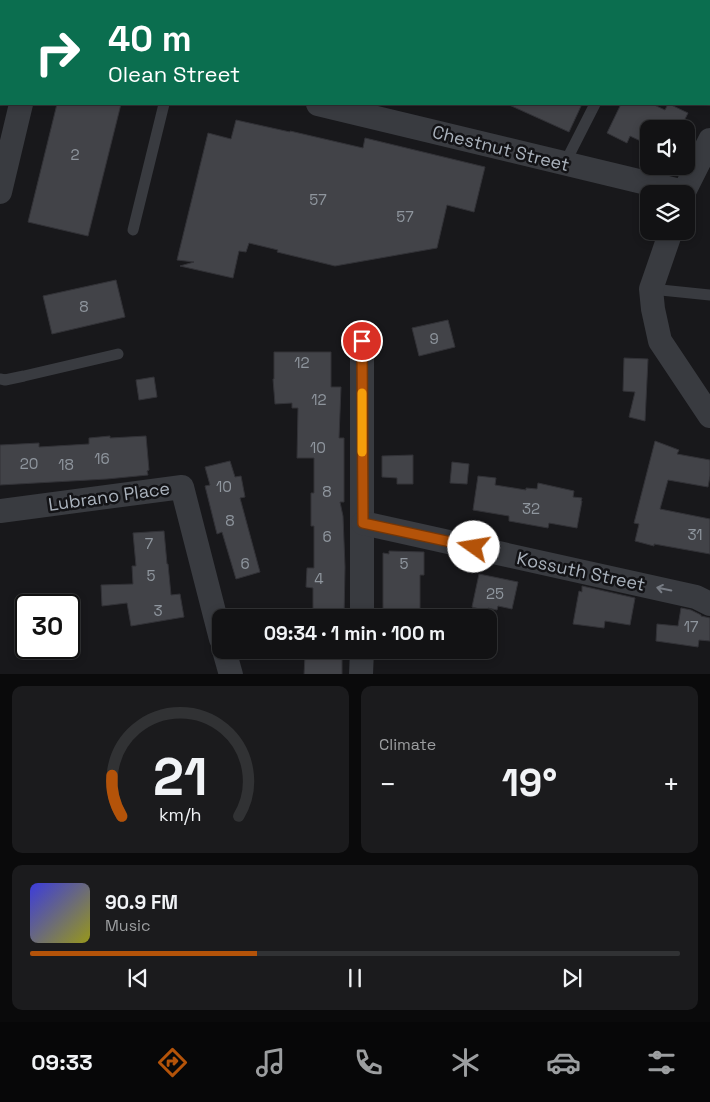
<!DOCTYPE html>
<meta charset="utf-8">
<style>
:root{--surface:#121214;--page:#1b1b1d;--text:#f1f3f6;--muted:#9c9ea0;--line:#313234;--accent:#b45309}
body{margin:0;font-family:"Space Grotesk",sans-serif;background:var(--page);color:var(--text);height:100vh;display:flex;flex-direction:column;font-size:19px;white-space:nowrap}
*{box-sizing:border-box;margin:0}
p{font-size:16px;color:var(--muted)}
.icon{flex:none;width:28px;height:28px;fill:none;stroke:currentColor;stroke-width:2;stroke-linecap:round;stroke-linejoin:round}
.map{position:relative;height:674px;overflow:hidden}
.panel{display:flex;flex-direction:column;gap:12px;padding:12px;background:#0a0a0b;flex:1}
.panel>*{flex:none}
.guide{position:absolute;left:0px;top:0px;width:710px;height:105px;box-shadow:0 2px 8px #0003,0 0 0 1px var(--line);background:#0b6e4f;color:#fff;overflow:hidden}
.fabs{position:absolute;left:640px;top:120px;display:grid;gap:10px}
.fabs a{display:grid;place-items:center;width:55px;height:55px;border-radius:10px;background:var(--surface);box-shadow:0 2px 8px #0003,0 0 0 1px var(--line);font-size:25px}
.speed{position:absolute;left:15px;top:594px;display:flex;gap:10px;font-size:25px;font-weight:700;text-align:center}
.speed>*{display:grid;place-content:center;width:65px;height:65px;border-radius:50%;background:var(--surface);box-shadow:0 2px 8px #0003,0 0 0 1px var(--line);line-height:1}
.speed .limit{border:2px solid #111;border-radius:8px;background:#fff;color:#111}
.pin{position:absolute;display:grid;place-items:center;width:42px;height:42px;color:#fff;margin:-21px;border:2px solid #fff;border-radius:50%;box-shadow:0 1px 5px #0007}
.me{position:absolute;width:55px;margin:-28px;rotate:283deg;stroke-linejoin:round;filter:drop-shadow(0 0 4px #0008)}
.turn{display:flex;align-items:center;gap:18px;height:105px;padding:0 25px;font-size:22px}
.turn .icon{width:65px;height:65px;stroke-width:2.5}
.turn b{display:block;font-size:35px;line-height:42px}
.big{font-size:38px;font-weight:700;line-height:1.1}
.panel .card{flex:1;display:flex;flex-direction:column;justify-content:center;gap:8px;min-width:0;padding:0 18px;border-radius:10px;background:var(--page)}
.panel .dial{align-items:center;gap:0}
.dial svg{height:130px;overflow:visible;fill:none;stroke:var(--line);stroke-width:7;stroke-linecap:round;text-anchor:middle}
.dial text{fill:var(--text);stroke:none}
.song{display:flex;align-items:center;gap:15px}
.cover{width:60px;height:60px;border-radius:8px;background:linear-gradient(135deg,hsl(240 70% 55%),hsl(60 70% 35%))}
.played{height:5px;border-radius:2px;background:linear-gradient(90deg,var(--accent) 35%,var(--line) 35%)}
.keys{display:flex;justify-content:space-around;direction:ltr}
.heat{display:flex;justify-content:space-between;align-items:center;font-size:28px;direction:ltr}
.panel .tiles{flex:1;display:grid;gap:12px;grid-template-columns:1fr 1fr}
.card:last-child{grid-column:span 2}
.trip{position:absolute;left:212px;top:609px;width:285px;height:50px;border-radius:10px;background:var(--surface);box-shadow:0 2px 8px #0003,0 0 0 1px var(--line);font-weight:700;line-height:50px;text-align:center}
.dock{display:flex;height:80px;justify-content:space-around;align-items:center;background:#070708;color:var(--muted)}
.dock .icon{width:35px;height:35px}
.dock .active{color:var(--accent)}
.dock b{font-size:22px;color:var(--text)}
.map>svg:first-child{display:block}
.building{fill:#424348;stroke:#323237}
.lines{fill:none;stroke-linecap:round;stroke-linejoin:round}
.service{stroke:#393b40;stroke-width:11}
.minor{stroke:#393b40;stroke-width:24}
.oneway{stroke:#777c84}
.route-casing{stroke:#753606;stroke-width:12}
.route{stroke:#b45309;stroke-width:9}
.slow{stroke:#f59e0b;stroke-width:9}
.labels{text-anchor:middle;dominant-baseline:central;stroke-width:5;stroke-linejoin:round;paint-order:stroke}
.number-label{font-size:15px;fill:#8f969e}
.street-label{font-size:18px;fill:#a9b1bb;stroke:#131316}
</style>
<div class="map">
<svg width="710" height="675" viewBox="0 0 710 675">
<rect width="100%" height="100%" fill="#18181b"/>
<!-- building -->
<g class="building">
<polygon points="57,104 121,104 88,236 28,222"/>
<polygon points="507,104 582,104 569,132"/>
<polygon points="621,104 652,104 665,110 668,104 669,104 688,113 680,129 649,129 649,145 630,136 627,143 607,133"/>
<polygon points="236,120 290,132 290,131 363,148 365,138 485,167 474,212 447,205 437,248 335,266 277,252 278,250 249,243 246,252 239,251 233,278 180,266 194,262 177,260 208,133 231,139"/>
<polygon points="116,280 125,317 52,334 43,296"/>
<polygon points="448,320 455,347 419,356 412,328"/>
<polygon points="274,352 331,352 331,387 341,387 339,438 344,438 344,502 340,502 343,516 345,567 344,618 313,618 313,588 306,587 307,568 314,568 314,526 311,526 311,493 314,493 314,458 297,458 298,408 292,408 292,403 275,404 273,379 274,379"/>
<polygon points="624,358 648,359 645,421 629,417 635,392 623,391"/>
<polygon points="154,377 157,397 139,400 136,380"/>
<polygon points="110,436 110,438 146,436 149,470 147,471 148,475 107,479 0,485 0,445 39,443 39,447 89,444 89,438"/>
<polygon points="655,441 679,450 677,454 710,460 710,476 708,487 668,480 660,509 710,519 710,554 654,544 654,546 635,541 639,524 634,523"/>
<polygon points="413,455 413,484 397,484 397,478 382,477 382,456"/>
<polygon points="230,461 235,477 241,476 245,497 240,498 260,572 236,579 222,532 217,534 205,486 210,485 205,467"/>
<polygon points="452,462 469,464 467,484 450,483"/>
<polygon points="478,476 496,478 495,485 526,490 526,488 537,489 538,483 574,491 573,497 582,498 581,501 582,501 577,528 549,523 548,528 509,521 509,516 473,510"/>
<polygon points="164,531 167,564 168,564 171,595 180,594 184,617 131,626 127,603 102,606 101,585 133,584 132,566 136,566 133,533"/>
<polygon points="389,551 424,552 424,575 420,575 420,614 414,614 414,617 388,618 388,616 383,616 383,553 389,554"/>
<polygon points="479,574 518,582 512,609 498,606 497,610 488,608 487,611 472,607"/>
<polygon points="582,586 635,598 630,625 605,621 604,628 573,624 579,591 582,592"/>
<polygon points="681,608 691,610 701,615 701,616 710,618 710,641 699,640 698,647 656,641 657,624 678,626"/>
<polygon points="305,655 342,655 342,675 304,675"/>
</g>
<g class="lines">
<!-- service -->
<g class="service">
<polyline points="565,163 595,104"/>
<polyline points="133,230 164,104"/>
<polyline points="651,289 710,295"/>
<polyline points="0,379 5,380 24,376 118,354"/>
</g>
<!-- minor -->
<g class="minor">
<polyline points="164,1 165,0"/>
<polyline points="0,29 1,29"/>
<polyline points="318,104 684,192"/>
<polyline points="0,192 21,104"/>
<polyline points="683,194 710,140"/>
<polyline points="671,231 651,289 653,309 660,341 710,416"/>
<polyline points="362,341 362,618"/>
<polyline points="0,511 182,487 221,639"/>
<polyline points="363,523 696,597 710,604"/>
<polyline points="224,650 231,675"/>
<polyline points="361,675 362,650"/>
</g>
</g>
<!-- one-way arrows -->
<defs><path id="oneway-shaft" d="M-6 0H5M1.5-3L5.5 0L1.5 3" fill="none" stroke-width="1.6" stroke-linecap="round" stroke-linejoin="round" transform="scale(1.25)"/></defs>
<use class="oneway" href="#oneway-shaft" transform="translate(664 589) rotate(-168)"/>
<g class="lines">
<defs>
<polyline id="route" points="362,341 363,523 474,547"/>
</defs>
<!-- route casing -->
<use href="#route" class="route-casing"/>
<!-- route -->
<use href="#route" class="route"/>
<!-- slow -->
<polyline class="slow" points="362,393 362,452"/>
</g>
<g class="labels">
<!-- number labels -->
<g class="number-label">
<text x="75" y="154">2</text>
<text x="318" y="199">57</text>
<text x="405" y="216">57</text>
<text x="84" y="306">8</text>
<text x="434" y="338">9</text>
<text x="302" y="362">12</text>
<text x="319" y="399">12</text>
<text x="318" y="447">10</text>
<text x="102" y="458">16</text>
<text x="29" y="463">20</text>
<text x="66" y="464">18</text>
<text x="224" y="486">10</text>
<text x="327" y="491">8</text>
<text x="531" y="508">32</text>
<text x="230" y="520">8</text>
<text x="695" y="534">31</text>
<text x="327" y="536">6</text>
<text x="149" y="543">7</text>
<text x="245" y="563">6</text>
<text x="404" y="563">5</text>
<text x="151" y="575">5</text>
<text x="319" y="578">4</text>
<text x="495" y="593">25</text>
<text x="158" y="610">3</text>
<text x="691" y="626">17</text>
</g>
<!-- street labels -->
<g class="street-label">
<text transform="translate(501 148) rotate(14)">Chestnut Street</text>
<text transform="translate(109 496) rotate(-8)">Lubrano Place</text>
<text transform="translate(581 571) rotate(12)">Kossuth Street</text>
</g>
</g>
</svg>
<div class="fabs">
<a><svg class="icon" aria-label="sound" viewBox="0 0 24 24"><path d="M4 9h4l5-4v14l-5-4H4zM17 9q2 3 0 6"/></svg></a>
<a><svg class="icon" aria-label="layers" viewBox="0 0 24 24"><path d="M12 4l9 5-9 5-9-5zM3 14l9 5 9-5"/></svg></a>
</div>
<div class="speed"><div class="limit">30</div></div>
<div class="pin" style="left:362px;top:341px;background:#d93025"><svg class="icon" aria-label="arrive" viewBox="0 0 24 24"><path d="M6 21V4h12l-3 4 3 4H6"/></svg></div>
<svg class="me" style="left:474px;top:547px" viewBox="-20 -20 40 40"><circle r="19" fill="#fff"/><path d="M0-13L10 11 0 6-10 11z" fill="#b45309"/></svg>
<div class="trip">09:34 · 1 min · 100 m</div>
<div class="guide">
<div class="turn"><svg class="icon" aria-label="right" viewBox="0 0 24 24"><path d="M7 20v-9h11M14 6l5 5-5 5"/></svg><div><b>40 m</b>Olean Street</div></div>
</div>
</div>
<section class="panel">
<div class="tiles">
<div class="card dial"><svg viewBox="0 0 100 80">
<path d="M14 69A42 42 0 1 1 86 69"/>
<path d="M14 69A42 42 0 0 1 8 44" stroke="#b45309"/>
<text x="50" y="56" font-size="32" font-weight="700">21</text>
<text x="50" y="72" font-size="11">km/h</text>
</svg></div>
<div class="card"><p>Climate</p>
<div class="heat"><a>−</a><b class="big">19°</b><a>+</a></div>
</div>
<div class="card">
<div class="song"><i class="cover"></i><div><b>90.9 FM</b><p>Music</p></div></div>
<div class="played"></div>
<div class="keys"><svg class="icon" aria-label="previous" viewBox="0 0 24 24"><path d="M18 5L8 12l10 7zM5 5v14"/></svg><svg class="icon" aria-label="pause" viewBox="0 0 24 24"><path d="M8 5v14M16 5v14"/></svg><svg class="icon" aria-label="next" viewBox="0 0 24 24"><path d="M6 5l10 7-10 7zM19 5v14"/></svg></div>
</div>
</div>
</section>
<nav class="dock">
<b>09:33</b>
<svg class="icon active" aria-label="directions" viewBox="0 0 24 24"><path d="M12 3l9 9-9 9-9-9zM9 14v-3h6M13 9l2 2-2 2"/></svg>
<svg class="icon" aria-label="music" viewBox="0 0 24 24"><path d="M9 18V5l10-2v13"/><circle cx="6" cy="18" r="3"/><circle cx="16" cy="16" r="3"/></svg>
<svg class="icon" aria-label="phone" viewBox="0 0 24 24"><path d="M5 4h4l2 5-3 2q2 4 5 5l2-3 5 2v4C11 20 4 13 5 4z"/></svg>
<svg class="icon" aria-label="climate" viewBox="0 0 24 24"><path d="M12 3v18M4 7l16 10M4 17L20 7"/></svg>
<svg class="icon" aria-label="car" viewBox="0 0 24 24"><path d="M5 17H2v-5l4-1 3-4h7l3 4 3 1v5h-3M9 17h6M6 11h13"/><circle cx="7" cy="17" r="2"/><circle cx="17" cy="17" r="2"/></svg>
<svg class="icon" aria-label="filters" viewBox="0 0 24 24"><path d="M4 7h16M4 17h16"/><circle cx="9" cy="7" r="2"/><circle cx="15" cy="17" r="2"/></svg>
</nav>
